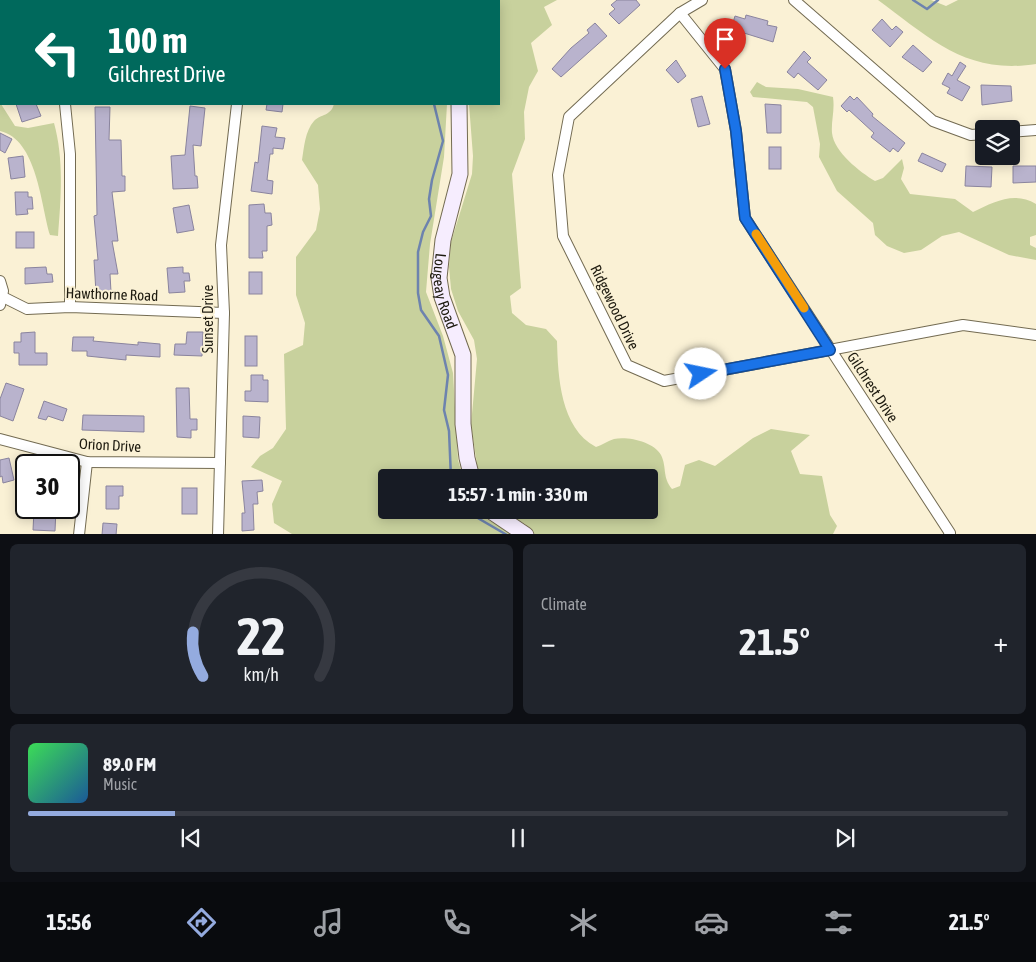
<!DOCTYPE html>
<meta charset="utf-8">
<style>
:root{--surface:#171b24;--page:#20242c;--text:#f1f3f6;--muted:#9ea1a6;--line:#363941;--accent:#94abdf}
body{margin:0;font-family:"Asap Condensed",sans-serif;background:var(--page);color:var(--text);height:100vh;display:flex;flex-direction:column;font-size:19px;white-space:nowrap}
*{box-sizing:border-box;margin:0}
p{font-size:16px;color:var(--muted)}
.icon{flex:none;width:28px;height:28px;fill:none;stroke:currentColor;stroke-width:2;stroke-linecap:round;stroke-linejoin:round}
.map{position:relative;height:534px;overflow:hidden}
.sheet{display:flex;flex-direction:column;gap:10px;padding:10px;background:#0d0f14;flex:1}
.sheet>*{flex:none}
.banner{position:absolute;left:0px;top:0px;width:500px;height:105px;box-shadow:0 2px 12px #0003;background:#00695c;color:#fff;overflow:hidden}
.buttons{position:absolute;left:975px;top:120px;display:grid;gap:10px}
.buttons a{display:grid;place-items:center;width:45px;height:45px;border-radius:5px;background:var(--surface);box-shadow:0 2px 12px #0003;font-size:25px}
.speed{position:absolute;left:15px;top:454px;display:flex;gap:10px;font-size:25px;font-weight:700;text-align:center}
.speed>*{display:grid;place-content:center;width:65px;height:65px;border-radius:50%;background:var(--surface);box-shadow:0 2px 12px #0003;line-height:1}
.speed .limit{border:2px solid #111;border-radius:8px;background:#fff;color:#111}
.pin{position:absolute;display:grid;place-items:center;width:42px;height:42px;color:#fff;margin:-51px -21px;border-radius:50% 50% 50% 0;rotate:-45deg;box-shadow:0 0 5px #0007}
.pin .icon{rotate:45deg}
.me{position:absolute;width:55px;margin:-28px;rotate:79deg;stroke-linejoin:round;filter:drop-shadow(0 0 4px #0008)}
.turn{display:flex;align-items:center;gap:18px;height:105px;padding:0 25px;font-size:22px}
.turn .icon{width:65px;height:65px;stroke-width:2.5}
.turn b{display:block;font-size:35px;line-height:42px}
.big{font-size:38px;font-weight:700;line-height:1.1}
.sheet .card{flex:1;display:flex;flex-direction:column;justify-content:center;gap:8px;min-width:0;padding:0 18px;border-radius:8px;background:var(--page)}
.sheet .dial{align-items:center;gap:0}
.dial svg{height:130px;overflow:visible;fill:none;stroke:var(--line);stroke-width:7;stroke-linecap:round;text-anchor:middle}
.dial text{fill:var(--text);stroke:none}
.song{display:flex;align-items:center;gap:15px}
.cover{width:60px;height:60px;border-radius:8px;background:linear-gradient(135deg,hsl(130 70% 55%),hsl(210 70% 35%))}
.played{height:5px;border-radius:2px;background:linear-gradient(90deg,var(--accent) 15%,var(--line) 15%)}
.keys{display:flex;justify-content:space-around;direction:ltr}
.heat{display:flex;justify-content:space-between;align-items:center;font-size:28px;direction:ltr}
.sheet .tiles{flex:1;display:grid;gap:10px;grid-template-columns:1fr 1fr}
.card:last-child{grid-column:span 2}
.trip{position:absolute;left:378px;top:469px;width:280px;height:50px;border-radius:5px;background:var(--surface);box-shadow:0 2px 12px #0003;font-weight:700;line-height:50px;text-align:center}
.tab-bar{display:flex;height:80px;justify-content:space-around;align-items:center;background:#090b0e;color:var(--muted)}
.tab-bar .icon{width:35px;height:35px}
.tab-bar .on{color:var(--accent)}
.tab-bar b{font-size:22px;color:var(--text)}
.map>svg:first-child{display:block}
.green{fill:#c8d19d}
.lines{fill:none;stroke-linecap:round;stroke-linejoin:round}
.stream{stroke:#6d83ae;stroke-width:2.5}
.building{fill:#b9b3cd;stroke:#8a849e}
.street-casing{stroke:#736b52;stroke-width:12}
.secondary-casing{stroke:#736b52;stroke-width:17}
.street{stroke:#fff;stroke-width:10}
.secondary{stroke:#f6edfe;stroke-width:15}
.route-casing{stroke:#114b97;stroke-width:12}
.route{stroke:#1a73e8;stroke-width:9}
.slow{stroke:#f59e0b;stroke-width:9}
.labels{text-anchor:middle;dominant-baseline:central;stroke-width:4;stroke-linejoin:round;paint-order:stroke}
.street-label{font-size:15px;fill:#1d1a0f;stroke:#faf1d5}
</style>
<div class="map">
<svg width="1036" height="535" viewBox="0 0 1036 535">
<rect width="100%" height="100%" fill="#faf1d5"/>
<!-- green -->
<g class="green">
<polygon points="200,0 433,0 434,1 201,1"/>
<path d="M453 0H557L544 7 552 25 531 43 538 71 529 87 524 112 525 139 512 174 521 288 510 296 512 313 526 325 546 329 557 341C558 376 560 428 596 447 602 445 608 441 614 439 628 436 654 442 661 455 667 467 662 477 672 489L680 486 685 465 699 460 715 466 753 438 771 429 810 435 791 451 800 474 822 476 830 515 837 526 833 534H535L525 524 503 510H649V478L479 477 471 425 477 359 474 340 458 311 451 289 449 267 451 242 472 174 473 156 469 104H499V1Z"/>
<path d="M878 0H931L946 6 958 0H1036V64C966 75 930 38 878 0Z"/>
<path d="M757 82 766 87 798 89 833 97C835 110 831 121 832 133 834 152 860 172 875 181L883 178 902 159 904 168 901 179 910 194 955 199 973 212C994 202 1014 191 1036 204V235L1030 237V245L1036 248V260L1009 255 959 232 942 236 921 250 904 253 887 246 875 235 873 223 837 191 819 157 820 144 813 107 807 102 753 97 750 92Z"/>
<path d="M0 90 1 104 15 126 28 128 54 123C64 159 61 198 58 236L50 235C41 205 37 139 0 131Z"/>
<path d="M334 104H447L444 157 430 244 426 292 443 336 453 373 458 460 463 477 386 478V510H479L485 518 513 534H292L274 523 272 504 282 481 251 467 260 456 273 448 286 429 284 354 303 345 305 323 296 295V257L316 230 320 209 318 185 302 160C304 148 305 131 314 121 321 114 331 116 334 104Z"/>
</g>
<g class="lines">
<!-- stream -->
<g class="stream">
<polyline points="425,0 426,1"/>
<polyline points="913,0 927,9 938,0"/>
<polyline points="434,104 443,141 432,180 429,199 431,216 423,232 418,252 418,293 421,310 439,336 448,375 444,410 449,431 451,478"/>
<polyline points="464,510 507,535"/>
</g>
</g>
<!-- building -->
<g class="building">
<polygon points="617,0 636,0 640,5 619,24 609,14 615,9 611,5"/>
<polygon points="746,15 768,21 767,25 777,27 773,42 731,29 735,16 745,19"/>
<polygon points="882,19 892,30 896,26 903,32 890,47 872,30"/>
<polygon points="595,23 607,36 561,77 552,69 571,48 589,33 587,30"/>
<polygon points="913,45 932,62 923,72 902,57"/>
<polygon points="804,51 811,58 807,62 827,80 818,90 798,73 794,78 787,72"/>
<polygon points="676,60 686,76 678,83 666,70"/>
<polygon points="960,62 966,66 957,80 970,87 962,101 947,93 950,88 942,84 948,73 952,76"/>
<polygon points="981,85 1011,86 1012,101 982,105"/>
<polygon points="702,96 710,124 698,127 691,99"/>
<polygon points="850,96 854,100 857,97 873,114 872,116 905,143 898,152 893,148 890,152 871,137 874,133 849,110 847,112 841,106"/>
<polygon points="16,104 36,104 41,116 22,122"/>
<polygon points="267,104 283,104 282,112 266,110"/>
<polygon points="765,104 781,105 781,133 767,133"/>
<polygon points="190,106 205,108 201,146 193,145 195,176 197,176 198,188 173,189 171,156 185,155"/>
<polygon points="95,107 110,107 109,140 121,140 122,176 125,176 125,191 112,192 118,241 112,241 118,274 110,274 111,292 96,293 94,260 98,260 94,216 97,215"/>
<polygon points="262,126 277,128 275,137 285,138 283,149 273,148 273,154 270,154 267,180 273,181 272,194 251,191 255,162 258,163"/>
<polygon points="0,133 12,139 5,153 0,150"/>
<rect x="769" y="147" width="12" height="22"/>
<polygon points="922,153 946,164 942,172 918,161"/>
<polygon points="23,156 25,177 11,179 8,158"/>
<polygon points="966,166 992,167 991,187 965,186"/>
<polygon points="1013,166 1036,166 1036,182 1013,183"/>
<polygon points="15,192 28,192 28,197 32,197 33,209 27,209 28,214 16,215"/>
<polygon points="264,204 265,213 271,213 272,225 267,226 267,251 262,251 263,258 249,258 249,205"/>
<polygon points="189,205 194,230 177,233 173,208"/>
<rect x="16" y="232" width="18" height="16"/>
<polygon points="46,267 47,274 52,274 53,282 25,284 25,268"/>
<polygon points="183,267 183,273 189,273 190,281 184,281 185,292 169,293 167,268"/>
<rect x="249" y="272" width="13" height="22"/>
<polygon points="35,332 35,353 47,353 47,365 19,365 19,353 14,353 14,342 21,342 21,333"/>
<polygon points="187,332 203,332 202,356 174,355 175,344 186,344"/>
<rect x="245" y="336" width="12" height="30"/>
<polygon points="73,337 94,337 93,341 138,345 138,342 160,344 160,357 126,355 126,360 87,356 87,351 72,351"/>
<polygon points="251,375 263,375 263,380 268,380 268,402 245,401 245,391 251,391"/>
<polygon points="6,383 24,389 13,421 0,416 0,399"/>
<polygon points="176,388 189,388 190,419 197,419 197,430 191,430 191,438 177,437"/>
<polygon points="44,401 67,409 63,421 48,416 46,420 38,418"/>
<polygon points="83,415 144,416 144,432 82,430"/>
<polygon points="243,416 260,417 259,438 243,437"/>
<polygon points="9,458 14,480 3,483 2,476 0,477 0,460"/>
<polygon points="262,480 263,491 257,492 258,504 253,504 254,530 242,531 242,513 245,513 242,481"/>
<polygon points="106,486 123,486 123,496 119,496 119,509 106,509"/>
<rect x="182" y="488" width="15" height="26"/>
<polygon points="44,508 56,508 55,531 33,530 34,510 44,511"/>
<polygon points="103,523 117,524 116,535 102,535"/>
</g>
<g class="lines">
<defs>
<g id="street">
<polyline points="702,0 680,13 569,117 558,175 563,236 627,365 664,381 963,325 1036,335"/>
<polyline points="794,0 933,121 971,135 984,134"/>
<polyline points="78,1 99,1"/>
<polyline points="680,13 725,69 736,131 745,218 950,533 949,535"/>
<polyline points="65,104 70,154 70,307"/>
<polyline points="1011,132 1036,130"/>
<polyline points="0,281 3,291 0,305"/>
<polyline points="3,297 27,309 70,307 224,313"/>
<polyline points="0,439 87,462 220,463"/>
<polyline points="79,535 87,462"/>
<polyline points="218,535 224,313 221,245 237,104"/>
</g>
<g id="secondary">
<polyline points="443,0 444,1"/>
<path id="s1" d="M459 104 460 174 443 240 439 278 442 297 463 355V424L467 458 472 478"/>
<polyline points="489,510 526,535"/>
</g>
</defs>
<!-- street casing -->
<use href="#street" class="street-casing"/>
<!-- secondary casing -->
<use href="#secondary" class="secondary-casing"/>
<!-- street -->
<use href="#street" class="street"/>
<!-- secondary -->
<use href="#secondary" class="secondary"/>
</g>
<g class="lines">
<defs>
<polyline id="route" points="701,374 830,350 745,218 736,131 725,69"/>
</defs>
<!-- route casing -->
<use href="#route" class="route-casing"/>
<!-- route -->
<use href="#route" class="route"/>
<!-- slow -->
<polyline class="slow" points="756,234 804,308"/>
</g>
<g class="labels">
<!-- street labels -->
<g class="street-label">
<text stroke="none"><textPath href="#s1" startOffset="190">Lougeay Road</textPath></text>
<text transform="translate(112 294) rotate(2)">Hawthorne Road</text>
<text transform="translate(615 307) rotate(64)">Ridgewood Drive</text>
<text transform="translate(207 319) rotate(-90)">Sunset Drive</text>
<text transform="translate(873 387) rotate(57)">Gilchrest Drive</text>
<text transform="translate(110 445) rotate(3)">Orion Drive</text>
</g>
</g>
</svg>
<div class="buttons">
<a><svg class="icon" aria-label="layers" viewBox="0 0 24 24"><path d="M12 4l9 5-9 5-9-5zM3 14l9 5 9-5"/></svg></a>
</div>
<div class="speed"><div class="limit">30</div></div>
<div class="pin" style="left:725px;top:69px;background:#d93025"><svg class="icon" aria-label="arrive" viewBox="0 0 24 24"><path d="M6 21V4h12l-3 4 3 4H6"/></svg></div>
<svg class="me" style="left:701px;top:374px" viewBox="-20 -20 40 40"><circle r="19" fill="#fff"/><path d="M0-13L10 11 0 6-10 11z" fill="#1a73e8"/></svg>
<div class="trip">15:57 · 1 min · 330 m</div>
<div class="banner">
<div class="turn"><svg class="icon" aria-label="left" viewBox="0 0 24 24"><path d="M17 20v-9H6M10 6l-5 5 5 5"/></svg><div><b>100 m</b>Gilchrest Drive</div></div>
</div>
</div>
<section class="sheet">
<div class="tiles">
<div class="card dial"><svg viewBox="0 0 100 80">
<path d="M14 69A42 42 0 1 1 86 69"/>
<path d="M14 69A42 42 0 0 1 8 42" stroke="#94abdf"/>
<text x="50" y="56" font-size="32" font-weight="700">22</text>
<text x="50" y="72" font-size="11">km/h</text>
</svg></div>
<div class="card"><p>Climate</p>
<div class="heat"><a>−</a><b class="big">21.5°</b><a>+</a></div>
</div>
<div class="card">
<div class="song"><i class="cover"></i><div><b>89.0 FM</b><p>Music</p></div></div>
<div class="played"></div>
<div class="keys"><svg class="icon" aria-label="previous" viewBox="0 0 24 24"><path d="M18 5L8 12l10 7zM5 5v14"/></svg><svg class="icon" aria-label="pause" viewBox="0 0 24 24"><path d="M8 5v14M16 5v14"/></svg><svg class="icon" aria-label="next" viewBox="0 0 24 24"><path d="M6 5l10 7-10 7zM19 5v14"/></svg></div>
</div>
</div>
</section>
<nav class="tab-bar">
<b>15:56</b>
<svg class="icon on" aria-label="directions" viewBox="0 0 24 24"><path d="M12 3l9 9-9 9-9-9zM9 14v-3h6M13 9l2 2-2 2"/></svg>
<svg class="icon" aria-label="music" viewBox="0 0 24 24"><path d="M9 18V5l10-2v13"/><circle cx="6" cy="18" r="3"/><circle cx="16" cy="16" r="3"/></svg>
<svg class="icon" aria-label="phone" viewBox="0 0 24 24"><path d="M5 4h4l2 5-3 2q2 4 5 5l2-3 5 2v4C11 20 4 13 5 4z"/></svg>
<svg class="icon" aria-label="climate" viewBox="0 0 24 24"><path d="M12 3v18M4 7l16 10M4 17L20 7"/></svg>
<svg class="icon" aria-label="car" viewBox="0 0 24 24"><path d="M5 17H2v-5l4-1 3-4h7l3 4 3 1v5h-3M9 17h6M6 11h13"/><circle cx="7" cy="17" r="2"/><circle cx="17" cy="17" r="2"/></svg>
<svg class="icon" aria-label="filters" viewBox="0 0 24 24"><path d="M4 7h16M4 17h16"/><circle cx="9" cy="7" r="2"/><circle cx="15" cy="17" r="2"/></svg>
<b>21.5°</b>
</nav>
